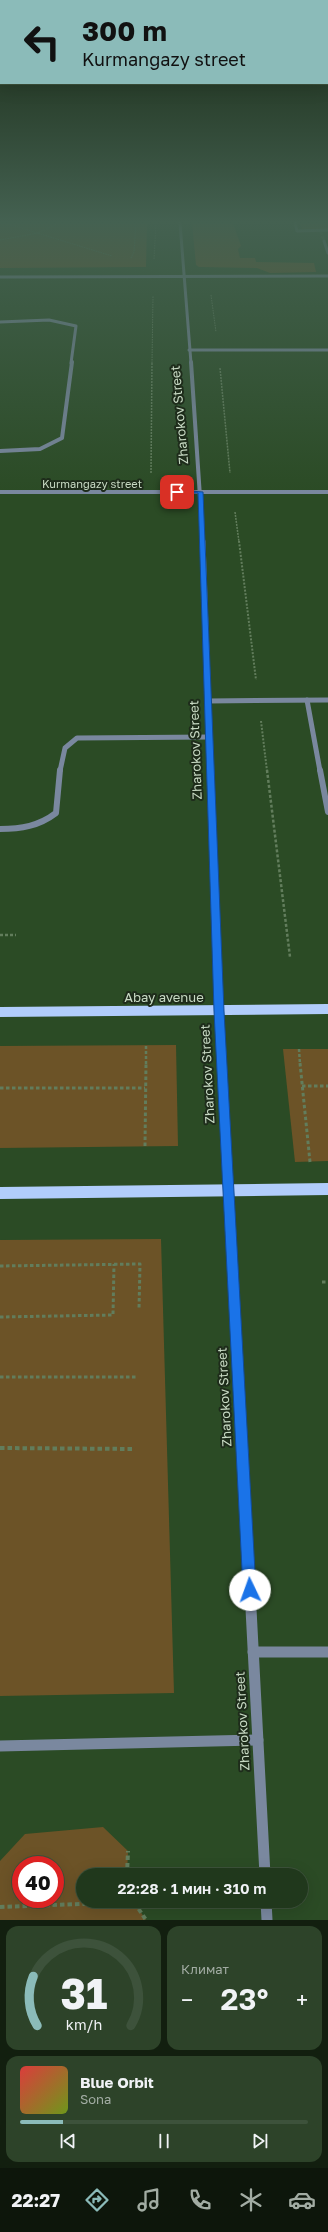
<!DOCTYPE html>
<html lang="ru">
<meta charset="utf-8">
<style>
:root{--surface:#20381c;--page:#2d4329;--text:#f1f3f6;--muted:#a2aca3;--line:#3d523b;--accent:#8bbbb9}
body{margin:0;font-family:"Golos Text",sans-serif;background:var(--page);color:var(--text);height:100vh;display:flex;flex-direction:column;font-size:15px;white-space:nowrap}
*{box-sizing:border-box;margin:0}
p{font-size:13px;color:var(--muted)}
.icon{flex:none;width:22px;height:22px;fill:none;stroke:currentColor;stroke-width:2;stroke-linecap:round;stroke-linejoin:round}
.map{position:relative;height:1920px;overflow:hidden}
.drawer{display:flex;flex-direction:column;gap:6px;padding:6px;background:#121f0f;flex:1}
.drawer>*{flex:none}
.top-card{position:absolute;left:0px;top:0px;width:328px;height:84px;box-shadow:0 4px 16px #0002,0 0 0 1px var(--line);background:#8bbbb9;color:#111;overflow:hidden}
.speed{position:absolute;left:12px;top:1856px;display:flex;gap:8px;font-size:20px;font-weight:700;text-align:center}
.speed>*{display:grid;place-content:center;width:52px;height:52px;border-radius:50%;background:var(--surface);box-shadow:0 4px 16px #0002,0 0 0 1px var(--line);line-height:1}
.speed .limit{border:6px solid #d22;background:#fff;color:#111}
.pin{position:absolute;display:grid;place-items:center;width:34px;height:34px;color:#fff;margin:-17px;border-radius:8px;box-shadow:0 2px 6px #0006}
.me{position:absolute;width:44px;margin:-22px;rotate:357deg;stroke-linejoin:round;filter:drop-shadow(0 0 3px #0008)}
.turn{display:flex;align-items:center;gap:14px;height:84px;padding:0 16px;font-size:18px}
.turn .icon{width:52px;height:52px;stroke-width:2.5}
.turn b{display:block;font-size:28px;line-height:34px}
.big{font-size:30px;font-weight:600;line-height:1.1}
.drawer .widget{flex:1;display:flex;flex-direction:column;justify-content:center;gap:6px;min-width:0;padding:0 14px;border-radius:12px;background:var(--page)}
.drawer .dial{align-items:center;gap:0}
.dial svg{height:104px;overflow:visible;fill:none;stroke:var(--line);stroke-width:7;stroke-linecap:round;text-anchor:middle}
.dial text{fill:var(--text);stroke:none}
.song{display:flex;align-items:center;gap:12px}
.cover{width:48px;height:48px;border-radius:6px;background:linear-gradient(135deg,hsl(0 70% 55%),hsl(80 70% 35%))}
.played{height:4px;border-radius:2px;background:linear-gradient(90deg,var(--accent) 15%,var(--line) 15%)}
.keys{display:flex;justify-content:space-around;direction:ltr}
.heat{display:flex;justify-content:space-between;align-items:center;font-size:22px;direction:ltr}
.drawer .tiles{flex:1;display:grid;gap:6px;grid-template-columns:1fr 1fr}
.widget:last-child{grid-column:span 2}
.trip{position:absolute;left:76px;top:1868px;width:232px;height:40px;border-radius:20px;background:var(--surface);box-shadow:0 4px 16px #0002,0 0 0 1px var(--line);font-weight:600;line-height:40px;text-align:center}
.menu{display:flex;height:64px;justify-content:space-around;align-items:center;background:#0d160b;color:var(--muted)}
.menu .icon{width:28px;height:28px}
.menu .selected{color:var(--accent)}
.menu b{font-size:18px;color:var(--text)}
.map>svg:first-child{display:block}
.green{fill:#6c5327;fill-rule:evenodd}
.lines{fill:none;stroke-linecap:round;stroke-linejoin:round}
.minor-tunnel{stroke:#42603d;stroke-width:3;stroke-dasharray:3 1.5;stroke-linecap:butt}
.path-far5{stroke:#627d5c;stroke-width:1;stroke-dasharray:1.5 1;stroke-linecap:butt}
.path-far4{stroke:#627d5c;stroke-width:1.5;stroke-dasharray:2 1;stroke-linecap:butt}
.path-far3{stroke:#627d5c;stroke-width:2;stroke-dasharray:2 1.5;stroke-linecap:butt}
.path-far2{stroke:#627d5c;stroke-width:2.5;stroke-dasharray:3 2;stroke-linecap:butt}
.path-far1{stroke:#627d5c;stroke-width:3;stroke-dasharray:3.5 2.5;stroke-linecap:butt}
.path{stroke:#627d5c;stroke-width:4;stroke-dasharray:4.5 3;stroke-linecap:butt}
.minor-far5{stroke:#7a889f;stroke-width:3}
.minor-far4{stroke:#7a889f;stroke-width:4}
.minor-far3{stroke:#7a889f;stroke-width:5}
.minor-far2{stroke:#7a889f;stroke-width:6}
.minor-far1{stroke:#7a889f;stroke-width:8}
.minor{stroke:#7a889f;stroke-width:11}
.major-far1{stroke:#b1cdfb;stroke-width:10}
.major{stroke:#b1cdfb;stroke-width:12}
.route{fill:#1a73e8;stroke:#114b97}
.labels{text-anchor:middle;dominant-baseline:central;stroke-width:4;stroke-linejoin:round;paint-order:stroke}
.far-street-label{font-size:11px;fill:#c7d9c3;stroke:#1e2c1b}
.street-label{font-size:13px;fill:#c7d9c3;stroke:#1e2c1b}
</style>
<div class="map">
<svg width="328" height="1920" viewBox="0 0 328 1920">
<rect width="100%" height="100%" fill="#2b4b25"/>
<!-- green -->
<g class="green">
<polygon points="0,223 147,223 146,267 0,268"/>
<polygon points="192,223 233,223 241,246 238,249 240,258 255,258 256,262 314,263 316,272 270,273 257,268 199,267 196,265"/>
<polygon points="300,223 328,223 328,229 302,229"/>
<polygon points="176,1045 178,1146 0,1148 0,1046"/>
<polygon points="283,1049 328,1049 328,1161 295,1162"/>
<polygon points="161,1239 174,1693 0,1696 0,1240"/>
<path d="M103 1827 128 1851 127 1875H83V1901L134 1902 146 1920H0V1861L25 1834ZM21 1865H55V1899H21Z"/>
</g>
<g class="lines">
<!-- minor-tunnel -->
<polyline class="minor-tunnel" points="321,232 324,241"/>
<!-- path-far5 -->
<g class="path-far5">
<polyline points="5,223 112,256"/>
<polyline points="0,240 38,233 59,223"/>
<polyline points="131,258 134,252 136,223"/>
<polyline points="154,259 156,223"/>
<polyline points="211,295 216,332"/>
<polyline points="152,363 153,296"/>
</g>
<!-- path-far4 -->
<g class="path-far4">
<polyline points="220,368 230,473"/>
<polyline points="151,473 152,362"/>
<polyline points="235,512 239,542"/>
</g>
<!-- path-far3 -->
<g class="path-far3">
<polyline points="239,541 256,680"/>
<polyline points="261,721 267,771"/>
</g>
<!-- path-far2 -->
<g class="path-far2">
<polyline points="267,770 290,957"/>
<polyline points="0,935 16,935"/>
<polyline points="299,1049 300,1064"/>
<polyline points="146,1064 146,1046"/>
</g>
<!-- path-far1 -->
<g class="path-far1">
<polyline points="300,1063 310,1162"/>
<polyline points="302,1086 328,1086"/>
<polyline points="0,1088 145,1088"/>
<polyline points="145,1146 146,1063"/>
<polyline points="0,1266 140,1264 139,1309"/>
<polyline points="322,1282 328,1282"/>
<polyline points="0,1317 113,1315 114,1264"/>
<polyline points="0,1377 137,1377"/>
</g>
<!-- path -->
<g class="path">
<polyline points="0,1448 135,1449"/>
<polyline points="127,1875 128,1851"/>
<polyline points="0,1907 134,1902 146,1920"/>
</g>
<!-- minor-far5 -->
<g class="minor-far5">
<polyline points="180,223 191,363"/>
<polyline points="295,223 297,231 328,230"/>
<polyline points="324,241 328,253"/>
<polyline points="0,277 328,276"/>
<polyline points="0,322 49,320 76,326 71,363"/>
<polyline points="189,350 328,350"/>
</g>
<!-- minor-far4 -->
<g class="minor-far4">
<polyline points="191,362 203,542"/>
<polyline points="0,451 40,449 62,438 72,362"/>
<polyline points="0,492 328,492"/>
</g>
<!-- minor-far3 -->
<g class="minor-far3">
<polyline points="203,541 211,771"/>
<polyline points="307,700 320,771"/>
<polyline points="208,701 328,700"/>
<polyline points="60,771 65,748 77,738 209,737"/>
</g>
<!-- minor-far2 -->
<g class="minor-far2">
<polyline points="211,770 222,1064"/>
<polyline points="320,770 328,812"/>
<path d="M0 829C21 829 39 826 56 813L60 770"/>
</g>
<!-- minor-far1 -->
<polyline class="minor-far1" points="222,1063 242,1439"/>
<!-- minor -->
<g class="minor">
<polyline points="242,1438 265,1875"/>
<polyline points="253,1652 328,1652"/>
<polyline points="0,1746 258,1740"/>
<polyline points="266,1901 267,1920"/>
</g>
<!-- major-far1 -->
<polyline class="major-far1" points="0,1012 328,1009"/>
<!-- major -->
<polyline class="major" points="0,1193 328,1189"/>
</g>
<!-- sky -->
<linearGradient id="sky" x2="0" y2="1"><stop stop-color="#182914"/><stop offset="0.45" stop-color="#446151"/><stop offset="1" stop-color="#446151" stop-opacity="0"/></linearGradient>
<rect width="328" height="492" fill="url(#sky)"/>
<!-- route -->
<polygon class="route" points="177,490 203,492 224,1011 256,1590 254,1595 250,1597 245,1595 243,1590 214,1011 198,493 175,493"/>
<g class="labels">
<!-- far-street labels -->
<g class="far-street-label">
<text x="92" y="483">Kurmangazy street</text>
</g>
<!-- street labels -->
<g class="street-label">
<text transform="translate(179 415) rotate(-95)">Zharokov Street</text>
<text transform="translate(195 750) rotate(-92)">Zharokov Street</text>
<text x="164" y="997">Abay avenue</text>
<text transform="translate(207 1074) rotate(-93)">Zharokov Street</text>
<text transform="translate(224 1397) rotate(-93)">Zharokov Street</text>
<text transform="translate(242 1721) rotate(-93)">Zharokov Street</text>
</g>
</g>
</svg>
<div class="speed"><div class="limit">40</div></div>
<div class="pin" style="left:177px;top:492px;background:#d93025"><svg class="icon" aria-label="arrive" viewBox="0 0 24 24"><path d="M6 21V4h12l-3 4 3 4H6"/></svg></div>
<svg class="me" style="left:250px;top:1590px" viewBox="-20 -20 40 40"><circle r="19" fill="#fff"/><path d="M0-13L10 11 0 6-10 11z" fill="#1a73e8"/></svg>
<div class="trip">22:28 · 1 мин · 310 m</div>
<div class="top-card">
<div class="turn"><svg class="icon" aria-label="left" viewBox="0 0 24 24"><path d="M17 20v-9H6M10 6l-5 5 5 5"/></svg><div><b>300 m</b>Kurmangazy street</div></div>
</div>
</div>
<section class="drawer">
<div class="tiles">
<div class="widget dial"><svg viewBox="0 0 100 80">
<path d="M14 69A42 42 0 1 1 86 69"/>
<path d="M14 69A42 42 0 0 1 11 31" stroke="#8bbbb9"/>
<text x="50" y="56" font-size="32" font-weight="700">31</text>
<text x="50" y="72" font-size="11">km/h</text>
</svg></div>
<div class="widget"><p>Климат</p>
<div class="heat"><a>−</a><b class="big">23°</b><a>+</a></div>
</div>
<div class="widget">
<div class="song"><i class="cover"></i><div><b>Blue Orbit</b><p>Sona</p></div></div>
<div class="played"></div>
<div class="keys"><svg class="icon" aria-label="previous" viewBox="0 0 24 24"><path d="M18 5L8 12l10 7zM5 5v14"/></svg><svg class="icon" aria-label="pause" viewBox="0 0 24 24"><path d="M8 5v14M16 5v14"/></svg><svg class="icon" aria-label="next" viewBox="0 0 24 24"><path d="M6 5l10 7-10 7zM19 5v14"/></svg></div>
</div>
</div>
</section>
<nav class="menu">
<b>22:27</b>
<svg class="icon selected" aria-label="directions" viewBox="0 0 24 24"><path d="M12 3l9 9-9 9-9-9zM9 14v-3h6M13 9l2 2-2 2"/></svg>
<svg class="icon" aria-label="music" viewBox="0 0 24 24"><path d="M9 18V5l10-2v13"/><circle cx="6" cy="18" r="3"/><circle cx="16" cy="16" r="3"/></svg>
<svg class="icon" aria-label="phone" viewBox="0 0 24 24"><path d="M5 4h4l2 5-3 2q2 4 5 5l2-3 5 2v4C11 20 4 13 5 4z"/></svg>
<svg class="icon" aria-label="climate" viewBox="0 0 24 24"><path d="M12 3v18M4 7l16 10M4 17L20 7"/></svg>
<svg class="icon" aria-label="car" viewBox="0 0 24 24"><path d="M5 17H2v-5l4-1 3-4h7l3 4 3 1v5h-3M9 17h6M6 11h13"/><circle cx="7" cy="17" r="2"/><circle cx="17" cy="17" r="2"/></svg>
</nav>
